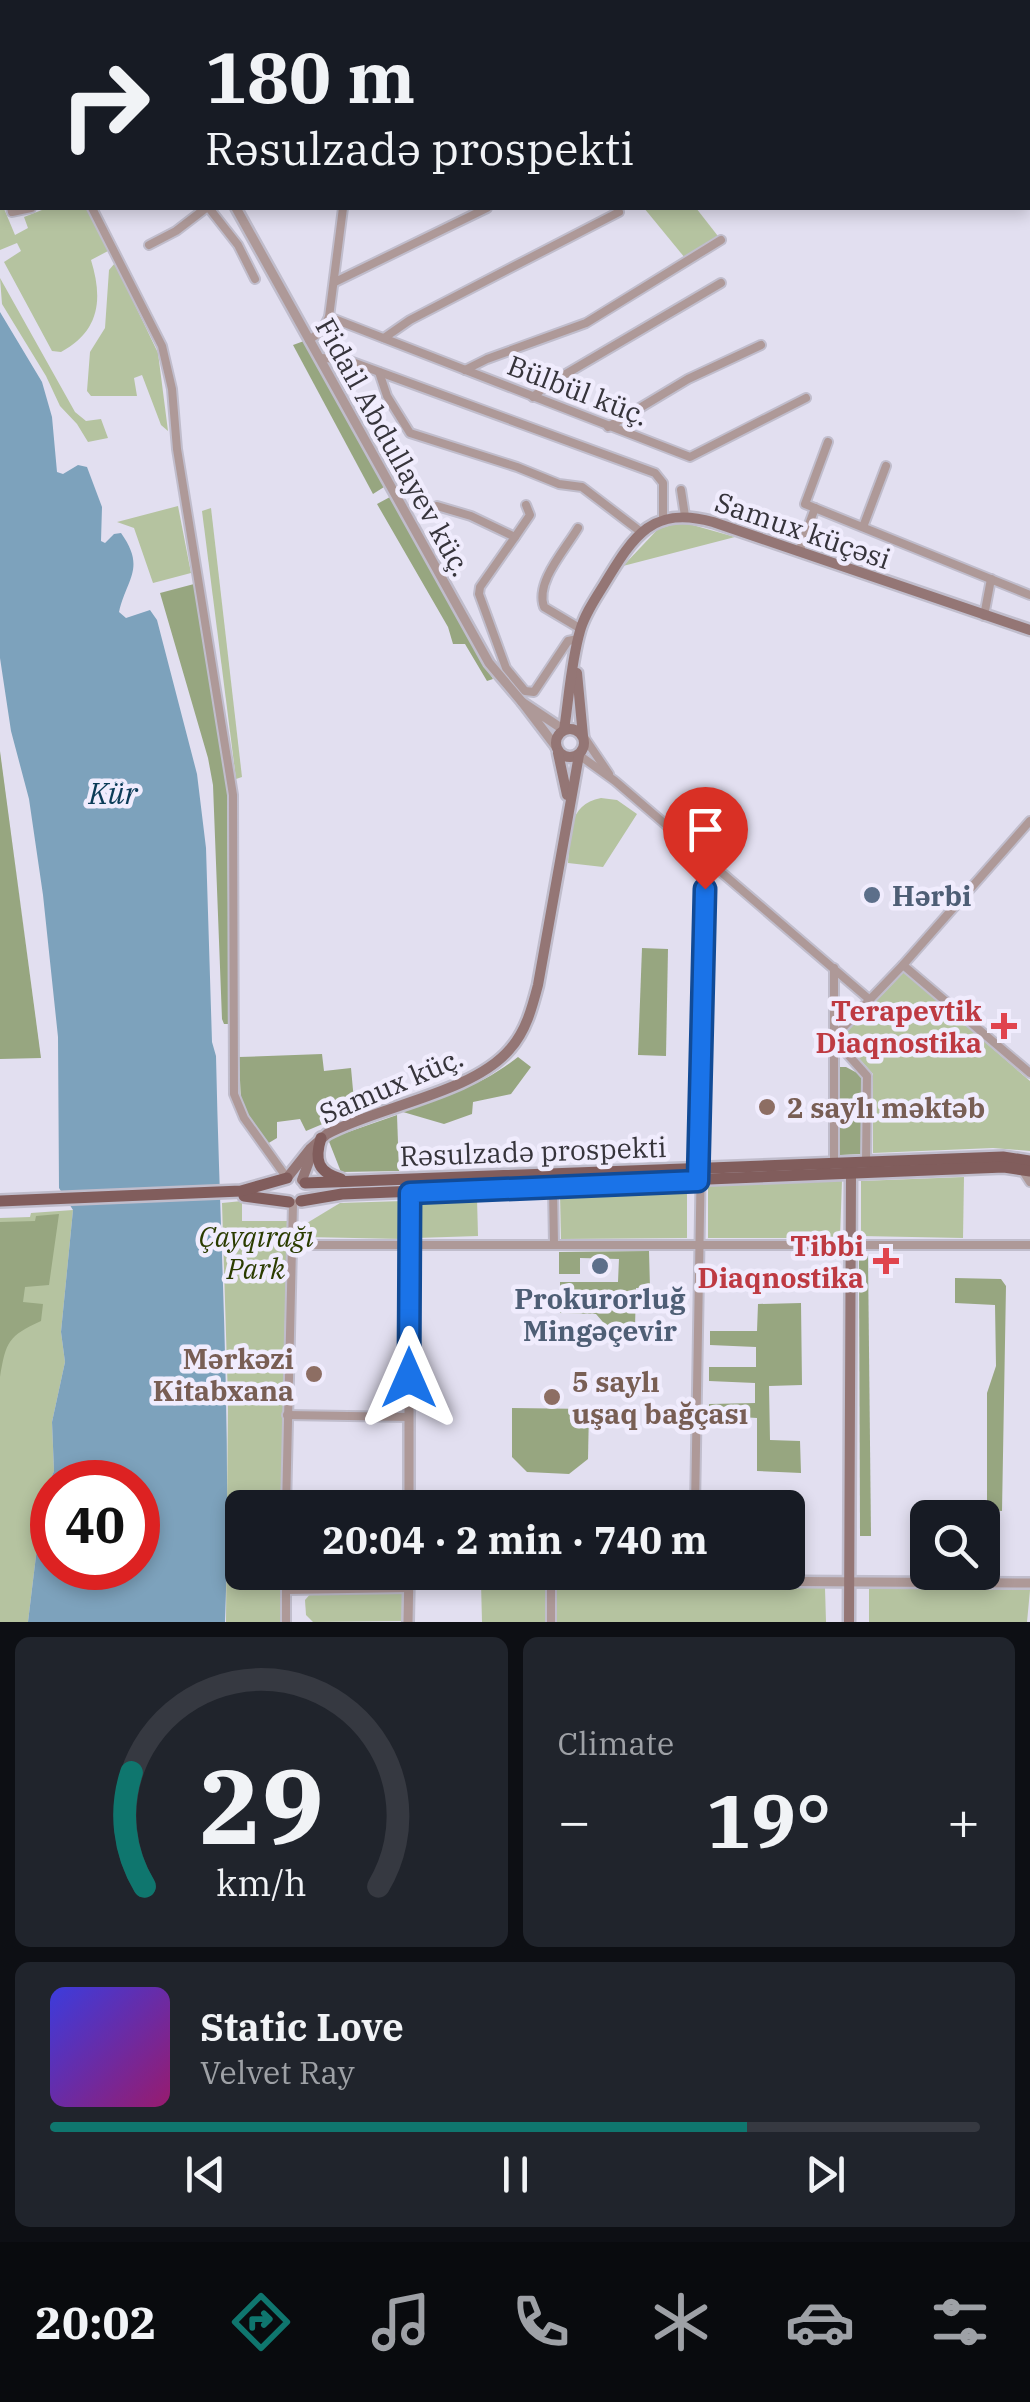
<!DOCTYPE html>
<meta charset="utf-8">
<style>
:root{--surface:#171b24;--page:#20242c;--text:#f1f3f6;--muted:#9ea1a6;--line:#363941;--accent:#0f766e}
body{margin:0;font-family:"IBM Plex Serif",serif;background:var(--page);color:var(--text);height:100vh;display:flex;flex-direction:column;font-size:38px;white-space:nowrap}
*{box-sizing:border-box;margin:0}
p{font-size:32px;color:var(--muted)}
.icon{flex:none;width:55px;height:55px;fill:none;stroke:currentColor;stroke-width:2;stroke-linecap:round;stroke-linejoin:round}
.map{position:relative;height:1622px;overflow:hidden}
.details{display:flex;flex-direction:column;gap:15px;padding:15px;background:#0d0f14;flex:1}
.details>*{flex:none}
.hud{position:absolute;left:0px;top:0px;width:1030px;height:210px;box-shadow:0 5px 15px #0003;background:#171b24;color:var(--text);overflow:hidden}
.buttons{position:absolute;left:910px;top:1500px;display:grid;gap:20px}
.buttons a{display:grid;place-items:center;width:90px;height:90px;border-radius:15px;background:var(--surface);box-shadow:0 5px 15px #0003;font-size:50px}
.speed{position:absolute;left:30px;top:1460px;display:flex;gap:20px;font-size:50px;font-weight:700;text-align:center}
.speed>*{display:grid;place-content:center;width:130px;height:130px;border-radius:50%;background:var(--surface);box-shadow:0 5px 15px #0003;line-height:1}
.speed .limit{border:15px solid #d22;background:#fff;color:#111}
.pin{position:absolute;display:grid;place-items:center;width:85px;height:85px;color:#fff;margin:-102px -42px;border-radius:50% 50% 50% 0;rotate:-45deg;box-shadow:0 0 10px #0007}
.pin .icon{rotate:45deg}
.me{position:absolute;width:110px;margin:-55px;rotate:0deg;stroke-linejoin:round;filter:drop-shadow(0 0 8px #0008)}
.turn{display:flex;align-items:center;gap:35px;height:210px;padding:0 40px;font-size:45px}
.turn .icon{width:130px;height:130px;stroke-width:2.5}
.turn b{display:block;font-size:70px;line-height:85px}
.big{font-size:75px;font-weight:800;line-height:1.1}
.details .widget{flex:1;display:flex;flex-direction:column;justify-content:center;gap:15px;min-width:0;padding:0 35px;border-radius:15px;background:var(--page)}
.details .dial{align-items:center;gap:0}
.dial svg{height:260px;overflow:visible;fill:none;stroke:var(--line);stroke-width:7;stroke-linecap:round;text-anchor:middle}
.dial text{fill:var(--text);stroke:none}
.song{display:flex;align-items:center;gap:30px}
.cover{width:120px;height:120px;border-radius:15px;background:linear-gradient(135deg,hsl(240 70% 55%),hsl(320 70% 35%))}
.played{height:10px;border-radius:5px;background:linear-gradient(90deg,var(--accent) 75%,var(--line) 75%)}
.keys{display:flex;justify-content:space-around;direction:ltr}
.heat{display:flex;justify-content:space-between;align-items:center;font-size:55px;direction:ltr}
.details .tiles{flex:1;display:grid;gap:15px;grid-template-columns:1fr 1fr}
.widget:last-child{grid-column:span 2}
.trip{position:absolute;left:225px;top:1490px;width:580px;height:100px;border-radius:15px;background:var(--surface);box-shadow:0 5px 15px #0003;font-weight:800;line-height:100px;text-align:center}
.tabs{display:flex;height:160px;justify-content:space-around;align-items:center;background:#090b0e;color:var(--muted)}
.tabs .icon{width:70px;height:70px}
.tabs .active{color:var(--accent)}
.tabs b{font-size:45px;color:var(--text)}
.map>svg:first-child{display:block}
.green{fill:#b5c3a0}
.forest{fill:#97a680}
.water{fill:#7da2bc;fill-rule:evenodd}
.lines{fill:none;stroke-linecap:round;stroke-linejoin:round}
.minor-casing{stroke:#c0bdcc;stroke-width:12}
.tertiary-casing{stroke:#c0bdcc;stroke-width:14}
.secondary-casing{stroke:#c0bdcc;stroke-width:15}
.primary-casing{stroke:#c0bdcc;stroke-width:16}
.minor{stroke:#ae9998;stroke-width:8}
.tertiary{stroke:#ae9998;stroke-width:9}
.secondary{stroke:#947675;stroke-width:10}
.primary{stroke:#815d5c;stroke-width:11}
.route-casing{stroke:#114b97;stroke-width:25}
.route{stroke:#1a73e8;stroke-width:18}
.service-dot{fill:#5c6f8a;stroke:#f0ecfd;stroke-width:4}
.health-dot{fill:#e0444e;stroke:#f0ecfd;stroke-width:4}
.education-dot{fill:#8d6e63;stroke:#f0ecfd;stroke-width:4}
.labels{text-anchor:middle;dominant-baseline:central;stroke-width:9;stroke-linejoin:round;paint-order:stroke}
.street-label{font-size:28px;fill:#36343b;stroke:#f0ecfd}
.service-label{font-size:28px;font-weight:bold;fill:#4e5e75;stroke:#f0ecfd;text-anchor:start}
.health-label{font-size:28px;font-weight:bold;fill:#be3a42;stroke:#f0ecfd;text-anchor:end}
.education-label{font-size:28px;font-weight:bold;fill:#785e54;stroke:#f0ecfd;text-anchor:start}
.park-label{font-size:28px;font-style:italic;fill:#2b3c00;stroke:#f0ecfd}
.water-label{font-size:30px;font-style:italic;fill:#0b3b57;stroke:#f0ecfd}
</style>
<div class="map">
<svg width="1030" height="1622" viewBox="0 0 1030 1622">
<rect width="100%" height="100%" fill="#e2dff0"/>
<!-- green -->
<g class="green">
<path d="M0 199 15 235 28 228 24 217 47 208H86L108 251 91 260C103 299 100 331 61 352L52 351 4 262 21 251 17 243 0 250Z"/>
<polygon points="644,208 696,208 721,240 685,258"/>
<polygon points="115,263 158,353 168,431 161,425 142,375 134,378 137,396 91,396 87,391 90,352 105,328 109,270"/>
<polygon points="0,278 75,412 86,421 101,419 108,438 88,442 77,424 60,406 46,376 2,304"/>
<polygon points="178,506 191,573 153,583 134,528 117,522"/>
<polygon points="211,508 242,777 236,779 202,511"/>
<polygon points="682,522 735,537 623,566 658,529"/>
<path d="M601 798 617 800 637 814 603 867 568 863C571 834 567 805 601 798Z"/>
<polygon points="904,972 1030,1081 1030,1151 993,1148 873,1153 873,1074 841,1038"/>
<polygon points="964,1177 963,1238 861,1236 861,1181"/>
<polygon points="842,1180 840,1238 708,1238 708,1185"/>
<polygon points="687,1187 687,1238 561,1239 560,1193"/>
<polygon points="477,1198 478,1236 416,1238 416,1200"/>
<polygon points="242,1201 242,1221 287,1221 281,1507 242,1508 242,1572 281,1573 281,1622 226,1622 228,1399 222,1203"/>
<polygon points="403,1201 402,1239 307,1237 307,1223 340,1203"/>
<polygon points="73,1210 61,1332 65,1362 52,1422 54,1471 43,1498 28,1622 0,1622 0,1218 30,1217 31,1213"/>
<polygon points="481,1583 825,1588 826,1622 482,1622"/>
<polygon points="869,1587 1030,1590 1027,1622 869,1622"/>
<polygon points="403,1591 403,1621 313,1622 306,1615 305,1600 312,1592"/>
</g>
<!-- forest -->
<g class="forest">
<polygon points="304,341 384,487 373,494 293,345"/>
<polygon points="390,497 493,679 487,681 465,644 453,644 448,627 377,504"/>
<polygon points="194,584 227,782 229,1024 224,1024 222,1019 213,785 208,758 160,593"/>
<polygon points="0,751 41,1058 0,1059"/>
<polygon points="642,948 668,949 666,1056 638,1055"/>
<polygon points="322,1054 324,1071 351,1068 354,1101 323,1107 325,1123 306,1131 300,1119 277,1122 277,1138 267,1144 241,1103 239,1057"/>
<path d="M518 1057 531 1067 511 1094 473 1102 472 1114 444 1124 403 1112C445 1097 483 1085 518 1057Z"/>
<polygon points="839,1067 846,1067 861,1075 862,1154 840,1155"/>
<polygon points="397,1115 399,1171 341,1172 328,1139"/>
<path d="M59 1214 49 1285 25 1287 23 1302 43 1304 41 1321C8 1336 6 1342 0 1377V1222L35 1221 36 1216Z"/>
<polygon points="649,1251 650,1288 636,1288 635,1327 615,1336 596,1314 560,1313 560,1282 618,1282 619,1259 580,1258 580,1274 559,1274 559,1252"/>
<polygon points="859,1256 868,1256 871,1536 860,1536"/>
<polygon points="955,1278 1001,1279 1006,1286 1002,1511 987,1510 987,1393 996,1366 995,1305 955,1303"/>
<polygon points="801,1303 802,1385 769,1386 770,1440 800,1441 801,1473 757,1471 757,1418 709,1415 709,1404 755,1403 755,1383 709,1381 709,1367 756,1367 756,1347 710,1345 710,1331 757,1331 758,1304"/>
<polygon points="512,1408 589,1409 588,1459 569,1474 527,1472 512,1457"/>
</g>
<!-- water -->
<path class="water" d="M0 312 42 382 52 417 57 472 63 474 78 465 87 467 102 507 101 541 105 543 114 534 121 533C146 568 127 578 119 612L126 618 150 610 157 620 197 774 206 848 212 1042 216 1056C220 1245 232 1433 225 1622H28L43 1498 54 1471 52 1422 65 1362 61 1332 73 1210 59 1188 58 1037 43 895 29 799 11 731 0 658ZM52 1482H138V1568H52Z"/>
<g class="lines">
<defs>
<g id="minor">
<polyline points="305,0 306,2"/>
<polyline points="534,0 536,2"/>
<polyline points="267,2 271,0"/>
<polyline points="11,208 12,212 31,208"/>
<polyline points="92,208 162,346 172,389 177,449 233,795 234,1094 244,1118 287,1178"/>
<polyline points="209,208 238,245 255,279"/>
<polyline points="149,245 176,231 206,208"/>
<polyline points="335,282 487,208"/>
<polyline points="329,317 690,457 806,398"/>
<polyline points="384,338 410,320 619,212"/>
<polyline points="309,340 322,331 329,317 343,208"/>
<polyline points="320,358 344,359 655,473 663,483 663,519"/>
<polyline points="465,370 487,359 586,323 721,240"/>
<polyline points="379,372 387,396 410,433 517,467 559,484 582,487 641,532"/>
<polyline points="533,397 547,385 721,283"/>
<polyline points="608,427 688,379 761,345"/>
<polyline points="828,442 805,504 1030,595"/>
<polyline points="681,490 685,516"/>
<polyline points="437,506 471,516 515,537 480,587 479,594 506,668 525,691 534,692 568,641 578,639"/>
<polyline points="863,527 886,466"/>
<path d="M578 528C565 550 535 582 544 607L581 629"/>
<polyline points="515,537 530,515 526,505"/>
<polyline points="799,552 815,508"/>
<polyline points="984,616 991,579"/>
<polyline points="584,737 609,774"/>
<polyline points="579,755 615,781 870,1000"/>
<polyline points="903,965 1030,1073"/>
<polyline points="834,968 834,1164"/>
<polyline points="866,1163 867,1076 833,1038 903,965 1030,821"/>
<polyline points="1021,1168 1030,1182"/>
<polyline points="553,1187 554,1245"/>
<polyline points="290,1245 1030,1245"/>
<polyline points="287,1415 409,1417"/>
<polyline points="286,1508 293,1203"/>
<polyline points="695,1508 706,861"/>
<polyline points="286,1590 409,1588"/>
<polyline points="286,1622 286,1572"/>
<polyline points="551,1622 551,1579"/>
</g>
<g id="tertiary">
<polyline points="123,0 125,2"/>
<polyline points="236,208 489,663 522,702"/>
<polyline points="557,748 522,702 564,730"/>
<polyline points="409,1508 409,1193"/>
<polyline points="409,1579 1030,1583"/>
<polyline points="408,1622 409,1572"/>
</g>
<g id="secondary">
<polyline points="577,673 583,736"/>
<circle cx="570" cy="743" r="14"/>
<path d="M564 730C569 698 571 662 580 631 585 613 596 598 605 583 634 535 653 505 713 522L1030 630"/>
<polyline points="558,753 567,795"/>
<path d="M287 1178 310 1149 327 1134C379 1106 473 1093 510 1049 526 1031 532 1008 538 985L579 755"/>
<polyline points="302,1180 314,1148"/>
<polyline points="849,1622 851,1175"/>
</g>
<g id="primary">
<path d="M321 1138C314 1161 318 1172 341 1179"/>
<polyline points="305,1183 1003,1157 1030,1161"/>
<polyline points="244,1196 289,1202"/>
<polyline points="0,1201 241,1191 287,1178"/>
<polyline points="301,1201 342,1194 1004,1167 1030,1171"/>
</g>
</defs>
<!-- minor casing -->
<use href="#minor" class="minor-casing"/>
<!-- tertiary casing -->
<use href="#tertiary" class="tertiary-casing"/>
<!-- secondary casing -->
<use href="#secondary" class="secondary-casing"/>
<!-- primary casing -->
<use href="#primary" class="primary-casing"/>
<!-- minor -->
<use href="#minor" class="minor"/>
<!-- tertiary -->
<use href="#tertiary" class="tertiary"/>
<!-- secondary -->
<use href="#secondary" class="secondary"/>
<!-- primary -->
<use href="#primary" class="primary"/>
</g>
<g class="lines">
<defs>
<polyline id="route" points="409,1378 410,1193 698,1181 705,889"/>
</defs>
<!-- route casing -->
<use href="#route" class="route-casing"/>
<!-- route -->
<use href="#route" class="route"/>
</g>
<!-- markers -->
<g class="service-dot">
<circle cx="872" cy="895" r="10"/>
<circle cx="600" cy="1266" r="10"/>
</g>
<g class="health-dot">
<path d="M999 1011h10v10h10v10h-10v10h-10v-10h-10v-10h10z"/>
<path d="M881 1246h10v10h10v10h-10v10h-10v-10h-10v-10h10z"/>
</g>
<g class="education-dot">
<circle cx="767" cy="1107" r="10"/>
<circle cx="314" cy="1374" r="10"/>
<circle cx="552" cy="1397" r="10"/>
</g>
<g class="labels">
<!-- street labels -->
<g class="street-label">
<text transform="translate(578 390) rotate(21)">Bülbül küç.</text>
<text transform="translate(394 447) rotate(61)">Fidail Abdullayev küç.</text>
<text transform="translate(803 530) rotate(19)">Samux küçəsi</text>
<text transform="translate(391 1085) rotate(-23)">Samux küç.</text>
<text transform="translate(533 1151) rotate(-2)">Rəsulzadə prospekti</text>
</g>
<!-- service labels -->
<g class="service-label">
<text x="892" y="895">Hərbi</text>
<text x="600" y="1298" text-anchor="middle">Prokurorluğ<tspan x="600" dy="32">Mingəçevir</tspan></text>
</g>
<!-- health labels -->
<g class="health-label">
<text x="982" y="1010">Terapevtik<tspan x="982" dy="32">Diaqnostika</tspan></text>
<text x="864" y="1245">Tibbi<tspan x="864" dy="32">Diaqnostika</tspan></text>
</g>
<!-- education labels -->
<g class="education-label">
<text x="787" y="1107">2 saylı məktəb</text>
<text x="294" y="1358" text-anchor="end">Mərkəzi<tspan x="294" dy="32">Kitabxana</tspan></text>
<text x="572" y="1381">5 saylı<tspan x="572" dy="32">uşaq bağçası</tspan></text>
</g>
<!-- park labels -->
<g class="park-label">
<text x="256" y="1236">Çayqırağı<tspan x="256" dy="32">Park</tspan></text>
</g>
<!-- water labels -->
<g class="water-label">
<text x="113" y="792">Kür</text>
</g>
</g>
</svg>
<div class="buttons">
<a><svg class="icon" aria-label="search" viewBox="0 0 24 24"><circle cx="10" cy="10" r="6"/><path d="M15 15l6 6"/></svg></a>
</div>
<div class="speed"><div class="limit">40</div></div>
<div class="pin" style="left:705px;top:889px;background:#d93025"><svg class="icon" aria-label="arrive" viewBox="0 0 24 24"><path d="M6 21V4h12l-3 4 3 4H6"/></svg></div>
<svg class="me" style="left:409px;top:1378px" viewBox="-20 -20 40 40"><path d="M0-17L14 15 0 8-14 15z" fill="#1a73e8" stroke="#fff" stroke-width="4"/></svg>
<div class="trip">20:04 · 2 min · 740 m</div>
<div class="hud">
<div class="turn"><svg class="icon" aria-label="right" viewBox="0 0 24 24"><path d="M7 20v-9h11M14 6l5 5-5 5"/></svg><div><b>180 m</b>Rəsulzadə prospekti</div></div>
</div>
</div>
<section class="details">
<div class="tiles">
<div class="widget dial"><svg viewBox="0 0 100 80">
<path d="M14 69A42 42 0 1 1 86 69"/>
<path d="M14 69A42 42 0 0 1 10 34" stroke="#0f766e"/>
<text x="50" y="56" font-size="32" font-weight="700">29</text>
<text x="50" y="72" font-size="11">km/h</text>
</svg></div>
<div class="widget"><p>Climate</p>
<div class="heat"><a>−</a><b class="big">19°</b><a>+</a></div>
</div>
<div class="widget">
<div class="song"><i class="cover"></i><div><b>Static Love</b><p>Velvet Ray</p></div></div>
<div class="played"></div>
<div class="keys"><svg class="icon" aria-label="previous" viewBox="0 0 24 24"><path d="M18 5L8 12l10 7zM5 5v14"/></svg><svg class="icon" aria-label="pause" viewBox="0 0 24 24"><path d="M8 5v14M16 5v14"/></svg><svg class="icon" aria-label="next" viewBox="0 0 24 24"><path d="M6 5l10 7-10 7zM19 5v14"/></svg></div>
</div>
</div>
</section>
<nav class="tabs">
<b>20:02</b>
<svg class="icon active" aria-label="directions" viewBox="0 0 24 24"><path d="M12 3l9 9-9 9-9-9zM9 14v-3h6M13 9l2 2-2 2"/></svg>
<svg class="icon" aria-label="music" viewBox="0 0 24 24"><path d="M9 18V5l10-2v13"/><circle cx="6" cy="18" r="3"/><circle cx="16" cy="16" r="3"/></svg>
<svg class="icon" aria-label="phone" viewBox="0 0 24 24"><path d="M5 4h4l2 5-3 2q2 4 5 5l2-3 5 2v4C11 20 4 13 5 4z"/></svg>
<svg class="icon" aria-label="climate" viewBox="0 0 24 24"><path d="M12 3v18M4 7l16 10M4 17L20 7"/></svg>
<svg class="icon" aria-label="car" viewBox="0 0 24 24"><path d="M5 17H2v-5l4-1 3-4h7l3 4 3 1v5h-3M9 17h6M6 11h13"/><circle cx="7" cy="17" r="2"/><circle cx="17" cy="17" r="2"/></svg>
<svg class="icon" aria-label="filters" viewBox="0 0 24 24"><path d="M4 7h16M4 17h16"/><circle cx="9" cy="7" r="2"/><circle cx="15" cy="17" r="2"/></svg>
</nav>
